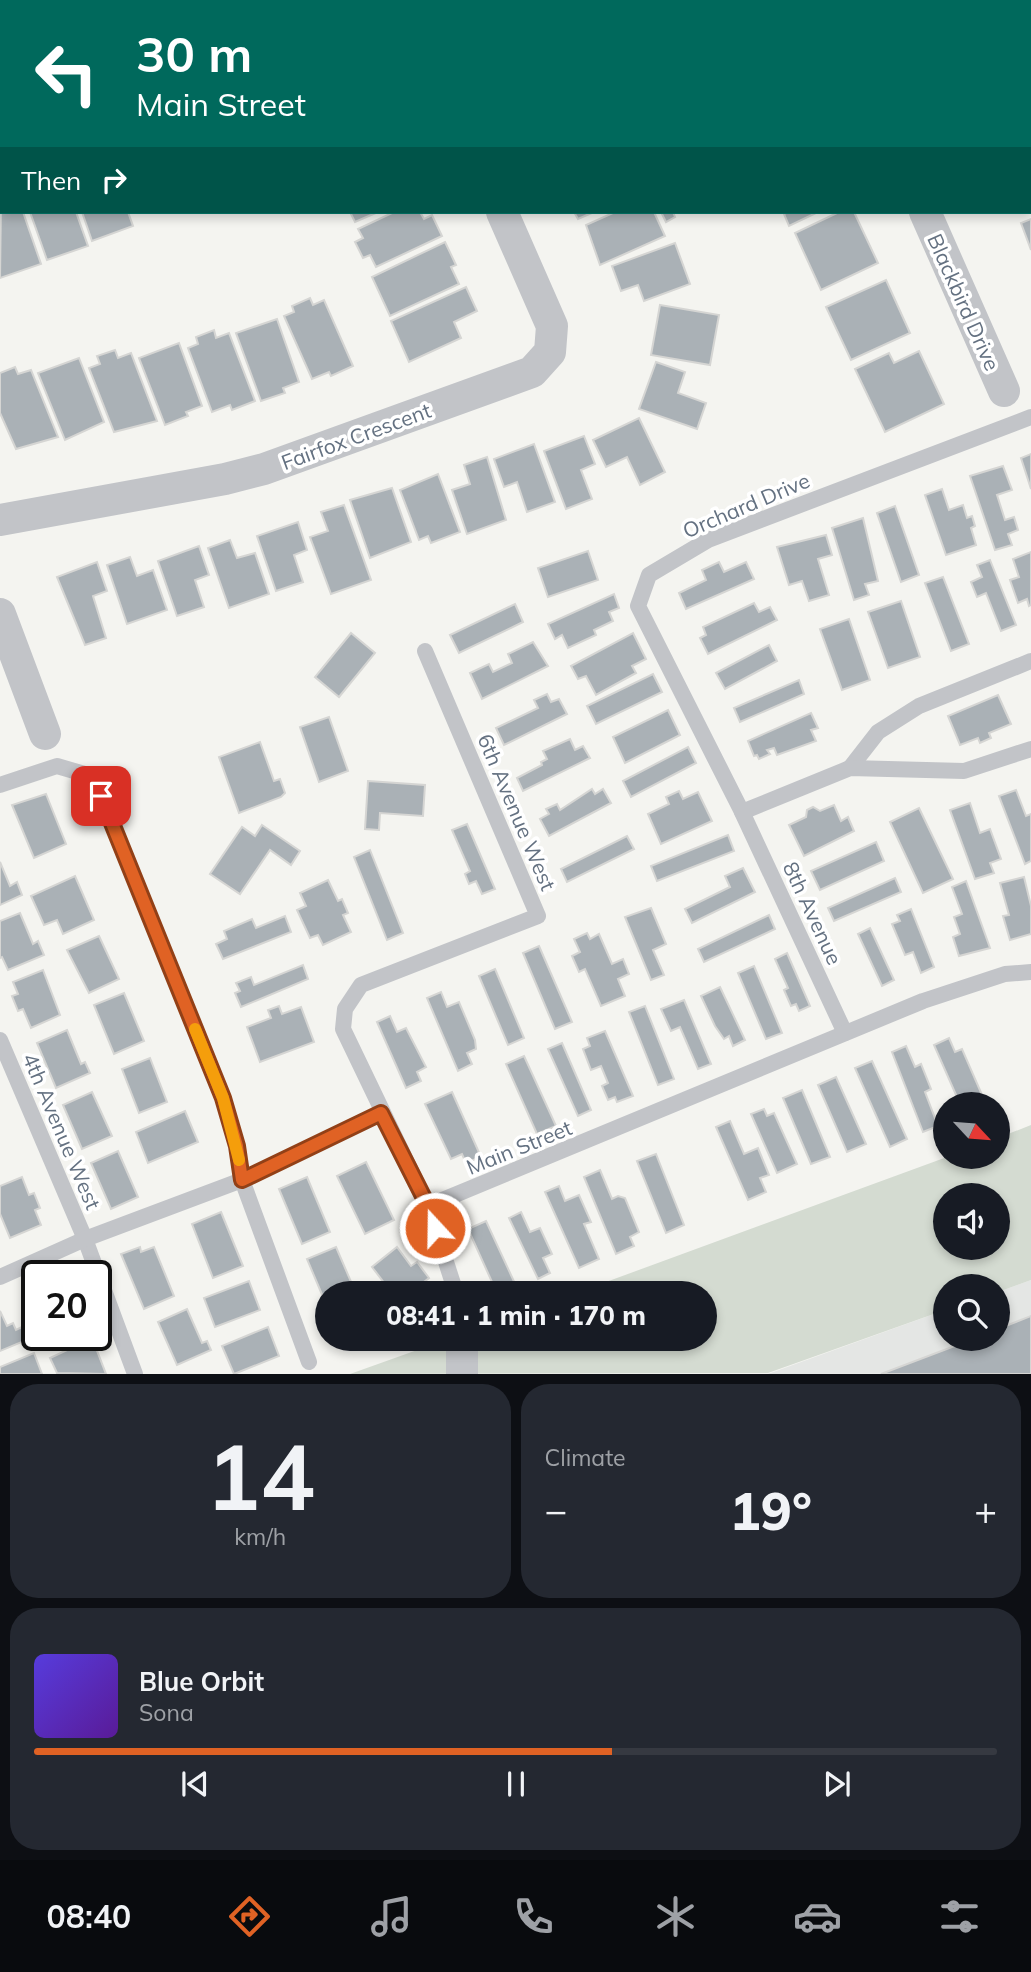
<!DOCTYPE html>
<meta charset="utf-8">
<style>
:root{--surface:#171b24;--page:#242831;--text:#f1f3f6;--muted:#9ea1a6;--line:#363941;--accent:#e06224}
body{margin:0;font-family:Mulish,sans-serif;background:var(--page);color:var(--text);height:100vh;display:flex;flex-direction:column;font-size:26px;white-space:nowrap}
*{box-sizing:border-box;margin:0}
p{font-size:23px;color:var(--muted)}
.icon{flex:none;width:38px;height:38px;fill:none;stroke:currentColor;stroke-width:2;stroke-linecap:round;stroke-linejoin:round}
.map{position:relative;height:1374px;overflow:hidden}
.side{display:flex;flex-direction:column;gap:10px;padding:10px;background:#0d0f14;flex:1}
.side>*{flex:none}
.guide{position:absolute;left:0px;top:0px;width:1032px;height:214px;box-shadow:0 4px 10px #0003;background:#00695c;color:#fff;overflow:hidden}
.needle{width:46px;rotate:116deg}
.buttons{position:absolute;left:933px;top:1092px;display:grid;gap:14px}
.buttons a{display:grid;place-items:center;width:77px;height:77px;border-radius:50%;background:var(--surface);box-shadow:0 4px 10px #0003;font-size:35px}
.speed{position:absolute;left:21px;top:1260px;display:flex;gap:14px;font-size:35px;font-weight:700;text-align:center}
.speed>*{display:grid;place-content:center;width:91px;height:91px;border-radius:50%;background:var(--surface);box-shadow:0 4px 10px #0003;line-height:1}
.speed .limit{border:4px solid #111;border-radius:10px;background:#fff;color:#111}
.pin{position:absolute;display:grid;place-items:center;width:60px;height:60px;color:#fff;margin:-30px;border-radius:14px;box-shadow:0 4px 10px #0006}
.me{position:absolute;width:77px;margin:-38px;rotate:339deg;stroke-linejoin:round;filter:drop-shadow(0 0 5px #0008)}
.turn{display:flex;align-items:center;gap:24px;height:147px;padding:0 21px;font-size:32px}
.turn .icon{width:91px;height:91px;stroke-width:2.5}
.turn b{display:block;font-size:49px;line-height:60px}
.then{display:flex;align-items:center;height:66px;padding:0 21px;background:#0003;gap:14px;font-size:26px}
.big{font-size:52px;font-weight:800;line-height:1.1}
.side .widget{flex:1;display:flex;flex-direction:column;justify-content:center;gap:10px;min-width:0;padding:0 24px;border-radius:28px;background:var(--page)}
.side .dial{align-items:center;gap:0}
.dial b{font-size:91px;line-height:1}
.song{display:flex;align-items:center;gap:21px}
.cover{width:84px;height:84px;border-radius:10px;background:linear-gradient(135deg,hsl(250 70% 55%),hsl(270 70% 35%))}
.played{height:7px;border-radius:4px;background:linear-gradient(90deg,var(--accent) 60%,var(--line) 60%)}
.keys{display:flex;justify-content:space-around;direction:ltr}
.heat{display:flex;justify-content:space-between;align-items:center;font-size:38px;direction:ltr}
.side .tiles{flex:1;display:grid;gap:10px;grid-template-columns:1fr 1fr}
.widget:last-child{grid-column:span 2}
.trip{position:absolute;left:315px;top:1281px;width:402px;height:70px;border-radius:35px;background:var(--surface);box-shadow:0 4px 10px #0003;font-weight:800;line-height:70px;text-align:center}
.tab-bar{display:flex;height:112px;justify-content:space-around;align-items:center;background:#090b0e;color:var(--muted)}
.tab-bar .icon{width:49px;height:49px}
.tab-bar .on{color:var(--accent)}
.tab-bar b{font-size:32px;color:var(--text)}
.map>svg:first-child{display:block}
.built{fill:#e4e6e4}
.green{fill:#d4dbd1;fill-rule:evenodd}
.building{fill:#aab1b6;stroke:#d5d5d3;stroke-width:2}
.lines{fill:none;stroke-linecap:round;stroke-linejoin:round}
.lane{stroke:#c2c4c8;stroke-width:16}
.street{stroke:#c2c4c8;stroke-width:32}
.route-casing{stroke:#924017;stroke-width:18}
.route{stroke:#e06224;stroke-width:12}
.slow{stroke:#f59e0b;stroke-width:12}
.labels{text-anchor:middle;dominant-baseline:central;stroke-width:7;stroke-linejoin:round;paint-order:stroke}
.street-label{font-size:21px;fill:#647181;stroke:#fff}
</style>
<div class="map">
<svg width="1031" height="1374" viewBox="0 0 1031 1374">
<rect width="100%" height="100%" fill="#f4f4f0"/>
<!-- built -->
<polygon class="built" points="1031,1280 1031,1373 768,1374 945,1310 945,1339 998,1339 998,1292"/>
<!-- green -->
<path class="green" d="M1031 1125V1280L998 1292V1286H945V1310L768 1373 350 1374 448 1339H705V1293H576L947 1157H998V1138ZM945 1195H998V1248H945Z"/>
<!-- building -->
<g class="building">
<polygon points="0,0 33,2 2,2 2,37"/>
<rect x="41" y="0" width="47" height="2"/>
<polygon points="497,0 554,0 555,2 497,2"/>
<polygon points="1,201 2,212 23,212 41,264 0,278"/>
<polygon points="30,212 76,212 88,246 47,260"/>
<polygon points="82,212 128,212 133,226 92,241"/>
<polygon points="350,212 378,212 355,222"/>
<polygon points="394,212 420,212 424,219 432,215 442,236 376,267 370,255 363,258 355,242 363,238 358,229"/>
<polygon points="574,212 594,212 578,219"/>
<polygon points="615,212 654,212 665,236 600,265 586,225"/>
<polygon points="661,212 673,212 675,217 666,222"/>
<polygon points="788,212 818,212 789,226 784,214"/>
<polygon points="839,212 854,212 878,263 821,290 795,233"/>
<polygon points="1031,219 1031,250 1021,223"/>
<polygon points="445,242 456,265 451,267 459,284 390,316 372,277"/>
<polygon points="675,243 690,284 644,301 638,285 621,291 612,266"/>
<polygon points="886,280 910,333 851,360 826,307"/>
<polygon points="466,287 477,311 454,322 461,338 409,362 391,321"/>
<polygon points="310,298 313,305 324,300 353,366 331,376 329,372 312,379 284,316 294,312 292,306"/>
<polygon points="660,305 719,315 710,365 651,355"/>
<polygon points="277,319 299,382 283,388 285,393 261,401 236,333"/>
<polygon points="214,330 216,338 229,333 255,401 232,410 230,405 212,412 188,348 198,344 196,337"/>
<polygon points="179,343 202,406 186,412 188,416 165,425 139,358"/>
<polygon points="115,350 118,358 131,353 157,421 114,432 89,368 100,364 97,356"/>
<polygon points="919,351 944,404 885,432 855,369 889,353 894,363"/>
<polygon points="79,358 104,422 65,440 38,373"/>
<polygon points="656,362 685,372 678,393 706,403 697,429 639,409"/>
<polygon points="15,367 18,374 31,370 58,437 16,449 0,413 0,373"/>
<polygon points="639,418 665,472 640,485 627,457 606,467 593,440"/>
<polygon points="584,436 595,464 581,470 592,499 566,509 544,451"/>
<polygon points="534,444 555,502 527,512 517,482 504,487 494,459"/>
<polygon points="1031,454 1031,489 1021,458"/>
<polygon points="487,457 506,520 467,534 452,490 470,484 464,465"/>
<polygon points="1003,466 1012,490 997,495 1005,520 1014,517 1018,530 1008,534 1012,545 995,550 970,476"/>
<polygon points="438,474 460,532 431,543 428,536 419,540 400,490"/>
<polygon points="392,488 411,542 370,558 350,500"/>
<polygon points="942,489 949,510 963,505 967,518 972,516 975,526 971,528 976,545 946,555 925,495"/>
<polygon points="344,505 371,580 331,594 310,537 328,531 321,512"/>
<polygon points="895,506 919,575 901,582 877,513"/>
<polygon points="863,518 878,581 865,584 869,595 854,600 832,528"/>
<polygon points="298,522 307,550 294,555 303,582 276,591 257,536"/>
<polygon points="826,535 832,555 818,559 829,595 809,601 802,581 789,585 777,547"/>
<polygon points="230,540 237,558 255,553 269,594 229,608 208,548"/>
<polygon points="199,546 209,575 195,580 204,607 177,616 158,561"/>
<polygon points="588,551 598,580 548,597 538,568"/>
<polygon points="1031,552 1031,605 1029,606 1027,599 1018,603 1010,580 1019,577 1013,559"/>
<polygon points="130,557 137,576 153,570 167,610 127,624 107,565"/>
<polygon points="990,560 1016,625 1001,631 986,593 977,597 971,582 982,577 977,565"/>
<polygon points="97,562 107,591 93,596 106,638 85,645 57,577"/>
<polygon points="719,562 724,572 746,562 754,579 686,609 679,593 706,580 702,570"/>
<polygon points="943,577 969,644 951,651 925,583"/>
<polygon points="614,594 619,608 609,612 613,621 594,630 596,635 568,648 562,635 555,639 548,624"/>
<polygon points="901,601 920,657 888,668 868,612"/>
<polygon points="754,603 759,612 770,607 777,620 708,654 700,638 706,635 703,627"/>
<polygon points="515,604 523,622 459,653 450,635"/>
<polygon points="849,619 870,680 842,690 820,629"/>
<polygon points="351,633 375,653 339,697 315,677"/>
<polygon points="633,633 646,659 632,666 636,673 596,695 586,676 578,679 571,666"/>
<polygon points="533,642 548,666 482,699 470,673 489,664 493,672 512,663 508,654"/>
<polygon points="769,645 777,661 725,689 716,673"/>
<polygon points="653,674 662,692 596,724 587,706"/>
<polygon points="799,680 804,694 740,722 734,708"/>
<polygon points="547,694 551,702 559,699 567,714 504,745 496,728 538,708 534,700"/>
<polygon points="998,695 1011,724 989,733 991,738 980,743 978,738 960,745 948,716"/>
<polygon points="668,710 680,735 625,763 613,737"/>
<polygon points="811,713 818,728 811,730 816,741 777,755 774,748 767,750 770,754 759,759 757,755 754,756 748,741"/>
<polygon points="329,717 348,771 319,782 300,727"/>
<polygon points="570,739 575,750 583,746 590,758 523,791 517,778 542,765 541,762 547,759 543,751"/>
<polygon points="260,742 274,781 280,779 285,793 281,797 239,813 219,757"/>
<polygon points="688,747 696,763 631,797 623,781"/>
<polygon points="368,781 425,785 423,816 380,813 379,830 365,829"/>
<polygon points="592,789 595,794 603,789 611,803 549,836 540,819 549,814 546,809 557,804 560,810"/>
<polygon points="1016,790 1026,816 1031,814 1031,861 1025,864 999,796"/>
<polygon points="679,791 683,799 698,792 712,821 661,844 648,814 669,804 666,797"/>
<polygon points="46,794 66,844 34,858 12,805"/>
<polygon points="970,803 980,833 990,829 1001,859 990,863 994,873 975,879 950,810"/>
<polygon points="834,805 841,821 848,817 854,831 804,856 789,825 806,817 807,810 813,807 820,811"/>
<polygon points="919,808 953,879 923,893 890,822"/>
<polygon points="467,824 495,889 482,894 476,881 469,884 465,874 470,871 452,830"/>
<polygon points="262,825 300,851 291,865 270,850 240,894 210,874 242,827 255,836"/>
<polygon points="728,835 734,851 657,881 651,866"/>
<polygon points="627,836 634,849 567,882 561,869"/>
<polygon points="876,842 884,861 820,890 811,871"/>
<polygon points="370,850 403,933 387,940 354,857"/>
<polygon points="0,862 10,886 17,882 22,895 0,905"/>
<polygon points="743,868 755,892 692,923 685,909 730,887 725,876"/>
<polygon points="75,876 94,920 63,934 57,920 44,925 31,896"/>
<polygon points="1024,877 1031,906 1031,934 1010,940 1003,916 1009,915 1000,883"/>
<polygon points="895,878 901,892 834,921 828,908"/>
<polygon points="328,880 338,901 342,899 348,913 343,915 351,932 323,945 318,935 310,938 297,910 306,906 300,893"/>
<polygon points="966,881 990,948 959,956 953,937 960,934 954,917 962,914 952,887"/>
<polygon points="651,908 666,944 653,950 664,975 651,980 625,917"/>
<polygon points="911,909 934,967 921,973 913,952 905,955 892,924 900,921 897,915"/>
<polygon points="20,913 33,944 38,941 44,955 8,970 2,957 0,958 0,921"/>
<polygon points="769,915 775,929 704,962 698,949"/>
<polygon points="285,916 291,932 223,959 216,944 227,939 224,931 252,919 256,928"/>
<polygon points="870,928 894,980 882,986 858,934"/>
<polygon points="587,933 590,939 599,934 612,964 623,959 629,974 618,979 625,996 601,1006 585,969 579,972 572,956 580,952 574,939"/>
<polygon points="99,936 119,979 89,993 67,950"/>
<polygon points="539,946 572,1022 555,1029 523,953"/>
<polygon points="787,953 810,1006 799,1011 796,1004 791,1006 784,990 788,988 775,959"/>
<polygon points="303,965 308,979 241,1007 235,993 240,991 236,983 251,977 254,985"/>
<polygon points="754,966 782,1033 766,1039 738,973"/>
<polygon points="495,969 524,1038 508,1045 479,976"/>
<polygon points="43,970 60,1015 31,1028 23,1009 18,1011 12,996 18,994 13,982"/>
<polygon points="720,987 745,1040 733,1046 729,1036 724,1039 715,1026 701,996"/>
<polygon points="441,992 447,1007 459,1002 475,1040 476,1049 467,1053 472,1064 458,1071 427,998"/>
<polygon points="124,993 144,1041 114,1054 94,1005"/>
<polygon points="684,1000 711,1064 698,1069 680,1027 671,1031 661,1009"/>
<polygon points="279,1006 282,1014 301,1007 314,1042 260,1062 247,1027 271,1018 268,1010"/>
<polygon points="645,1006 674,1079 658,1085 629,1012"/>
<polygon points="390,1016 397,1032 406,1028 426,1067 417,1072 421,1081 406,1088 377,1022"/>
<polygon points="67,1030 81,1064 85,1062 90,1073 56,1088 37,1043"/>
<polygon points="605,1031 633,1096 617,1102 615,1097 608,1100 602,1086 608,1083 601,1066 591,1070 583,1049 590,1046 587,1038"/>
<polygon points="949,1038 955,1052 962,1049 986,1104 960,1104 934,1045"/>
<polygon points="562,1043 591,1110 578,1116 548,1049"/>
<polygon points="906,1046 915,1067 921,1064 931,1089 925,1092 938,1126 923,1132 892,1052"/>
<polygon points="524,1056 556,1126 537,1134 506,1064"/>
<polygon points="150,1058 167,1102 139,1113 122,1069"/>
<polygon points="872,1061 907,1139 890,1147 855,1068"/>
<polygon points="836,1077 866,1144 847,1152 818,1085"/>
<polygon points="802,1090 830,1157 811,1164 783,1098"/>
<polygon points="92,1092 112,1136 82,1149 63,1105"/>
<polygon points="452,1092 481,1157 466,1163 462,1154 451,1159 425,1104"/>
<polygon points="764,1109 767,1116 774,1113 797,1164 777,1173 751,1114"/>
<polygon points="185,1111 198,1142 148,1163 136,1132"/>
<polygon points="730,1121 744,1154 758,1148 769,1175 760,1178 766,1192 748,1200 716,1127"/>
<polygon points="118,1151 138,1197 111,1209 91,1163"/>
<polygon points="656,1154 684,1225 666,1233 637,1161"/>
<polygon points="366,1162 394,1220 365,1234 337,1176"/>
<polygon points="600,1170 612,1199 618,1196 625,1198 639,1232 630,1237 634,1246 616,1254 584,1177"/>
<polygon points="22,1177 29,1195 34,1193 40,1208 35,1210 41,1225 10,1238 0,1214 0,1186"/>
<polygon points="307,1177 330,1232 302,1244 279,1189"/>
<polygon points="559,1186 565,1201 579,1195 591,1222 584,1224 599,1259 579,1268 545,1192"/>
<polygon points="221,1212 243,1266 213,1278 192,1224"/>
<polygon points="521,1212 530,1232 540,1228 552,1254 543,1258 550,1273 538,1279 509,1218"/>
<polygon points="486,1221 517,1288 506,1293 497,1293 468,1229"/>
<polygon points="140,1247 141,1252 154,1247 174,1296 144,1309 121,1254"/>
<polygon points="336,1247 355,1291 327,1293 326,1304 307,1259"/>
<polygon points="397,1247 411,1266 417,1262 429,1278 424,1282 433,1293 392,1293 372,1267"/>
<polygon points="249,1281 260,1310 215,1327 204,1298"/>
<polygon points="187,1309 202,1343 207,1341 211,1350 177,1365 158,1322"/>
<polygon points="0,1311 7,1326 13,1323 16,1330 24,1326 29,1339 0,1351"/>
<polygon points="1031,1316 1031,1374 881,1374 973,1339 998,1339 998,1329"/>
<polygon points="268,1327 279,1356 234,1374 222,1346"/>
<polygon points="336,1339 361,1339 339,1347"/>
<polygon points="84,1342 86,1347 94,1343 106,1374 57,1373 50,1358"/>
<polygon points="34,1353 42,1374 0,1374 0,1367"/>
</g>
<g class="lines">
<!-- lane -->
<g class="lane">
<polyline points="425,651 538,916 361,985 345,1009 343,1029 428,1206 456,1293"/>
<polyline points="850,768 878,732 919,706 1031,661"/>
<polyline points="0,785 57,766 88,775 101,796 223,1098 237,1146 242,1180 309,1362"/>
<polyline points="742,812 850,768 964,771 1031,749"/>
<polyline points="845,1033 742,812 638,606 649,575 708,540 1031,417"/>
<polyline points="0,1040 85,1239 135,1374"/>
<polyline points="428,1206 923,1001 1005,974 1031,972"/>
<polyline points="0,1277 85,1239 242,1180 381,1113"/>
</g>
<!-- street -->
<g class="street">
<polyline points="407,0 408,2"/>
<polyline points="832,0 832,2"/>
<polyline points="248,2 251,0"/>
<polyline points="0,129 2,128"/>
<polyline points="925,212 1004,391"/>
<polyline points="0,520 225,479 264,469 532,372 550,352 552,326 502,212"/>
<polyline points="0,614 45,734"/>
<polyline points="462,1374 462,1339"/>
</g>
</g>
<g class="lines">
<defs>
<polyline id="route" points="101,796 223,1098 237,1146 242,1180 381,1113 428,1206 435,1228"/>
</defs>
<!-- route casing -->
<use href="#route" class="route-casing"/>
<!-- route -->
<use href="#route" class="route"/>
<!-- slow -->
<polyline class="slow" points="195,1029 223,1098 239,1160"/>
</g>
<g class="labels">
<!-- street labels -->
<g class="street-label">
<text transform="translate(964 302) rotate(66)">Blackbird Drive</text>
<text transform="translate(356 436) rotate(-20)">Fairfox Crescent</text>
<text transform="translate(746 505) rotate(-23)">Orchard Drive</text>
<text transform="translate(517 812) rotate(67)">6th Avenue West</text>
<text transform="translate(813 913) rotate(65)">8th Avenue</text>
<text transform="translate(62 1131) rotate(67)">4th Avenue West</text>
<text transform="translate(519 1147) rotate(-22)">Main Street</text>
</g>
</g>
</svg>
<div class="buttons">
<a><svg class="needle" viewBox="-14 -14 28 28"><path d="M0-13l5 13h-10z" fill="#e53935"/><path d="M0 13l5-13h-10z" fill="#9ea1a6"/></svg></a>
<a><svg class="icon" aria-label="sound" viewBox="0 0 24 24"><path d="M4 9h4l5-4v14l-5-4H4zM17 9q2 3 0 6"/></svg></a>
<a><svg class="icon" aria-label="search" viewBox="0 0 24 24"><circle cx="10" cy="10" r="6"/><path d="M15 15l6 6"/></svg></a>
</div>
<div class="speed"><div class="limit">20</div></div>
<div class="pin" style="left:101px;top:796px;background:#d93025"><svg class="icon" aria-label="arrive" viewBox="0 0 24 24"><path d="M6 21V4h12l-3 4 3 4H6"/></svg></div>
<svg class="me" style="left:435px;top:1228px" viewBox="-20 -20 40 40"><circle r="17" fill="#e06224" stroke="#fff" stroke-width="3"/><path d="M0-11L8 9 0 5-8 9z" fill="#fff"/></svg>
<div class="trip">08:41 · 1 min · 170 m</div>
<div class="guide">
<div class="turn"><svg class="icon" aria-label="left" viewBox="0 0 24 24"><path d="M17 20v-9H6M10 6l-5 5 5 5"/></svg><div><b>30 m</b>Main Street</div></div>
<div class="then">Then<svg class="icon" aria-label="right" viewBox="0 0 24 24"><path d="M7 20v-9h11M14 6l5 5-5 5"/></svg></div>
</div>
</div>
<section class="side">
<div class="tiles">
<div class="widget dial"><b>14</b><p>km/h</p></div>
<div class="widget"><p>Climate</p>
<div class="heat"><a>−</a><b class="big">19°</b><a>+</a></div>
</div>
<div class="widget">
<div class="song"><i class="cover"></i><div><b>Blue Orbit</b><p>Sona</p></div></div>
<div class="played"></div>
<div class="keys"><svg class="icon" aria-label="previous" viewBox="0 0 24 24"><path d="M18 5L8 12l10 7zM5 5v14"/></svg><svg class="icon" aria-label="pause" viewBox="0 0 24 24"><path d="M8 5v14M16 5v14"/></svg><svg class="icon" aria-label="next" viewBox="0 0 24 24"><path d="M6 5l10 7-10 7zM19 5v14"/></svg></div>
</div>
</div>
</section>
<nav class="tab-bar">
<b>08:40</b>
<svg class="icon on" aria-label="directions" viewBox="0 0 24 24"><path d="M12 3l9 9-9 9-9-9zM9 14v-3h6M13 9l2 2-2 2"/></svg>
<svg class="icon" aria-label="music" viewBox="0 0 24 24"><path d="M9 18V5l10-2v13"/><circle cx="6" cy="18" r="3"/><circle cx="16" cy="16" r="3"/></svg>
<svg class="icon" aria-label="phone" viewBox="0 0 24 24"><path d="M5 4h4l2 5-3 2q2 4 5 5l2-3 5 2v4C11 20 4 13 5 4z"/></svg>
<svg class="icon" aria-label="climate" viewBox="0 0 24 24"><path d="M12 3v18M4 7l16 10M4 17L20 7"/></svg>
<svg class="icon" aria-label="car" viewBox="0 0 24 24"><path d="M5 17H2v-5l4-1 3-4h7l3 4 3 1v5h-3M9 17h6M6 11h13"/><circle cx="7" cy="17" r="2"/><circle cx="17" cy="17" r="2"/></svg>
<svg class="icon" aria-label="filters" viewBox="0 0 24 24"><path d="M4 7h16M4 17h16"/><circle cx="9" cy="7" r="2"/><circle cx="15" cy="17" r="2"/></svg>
</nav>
